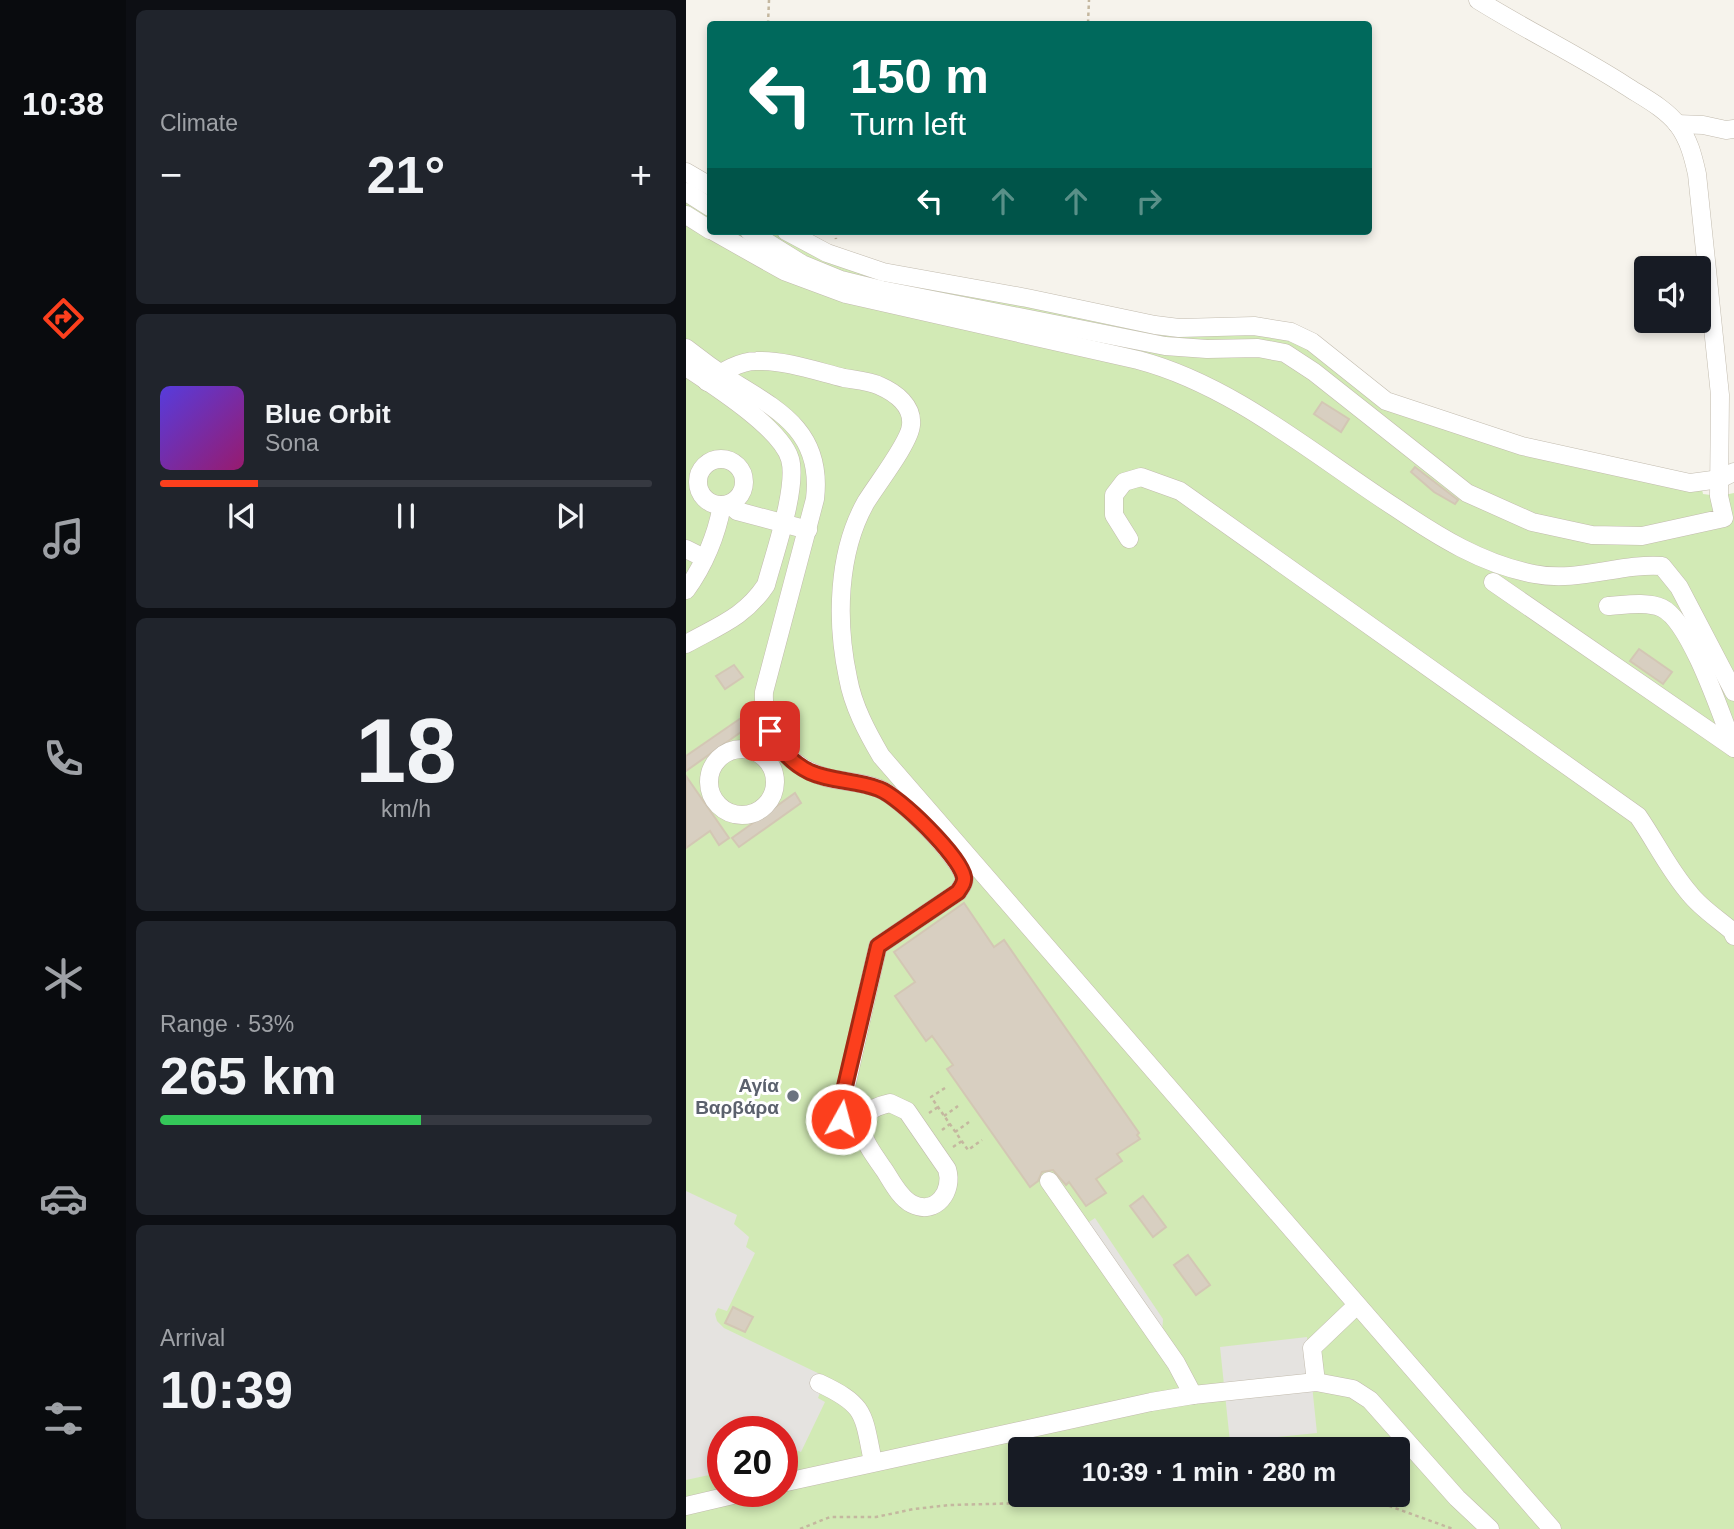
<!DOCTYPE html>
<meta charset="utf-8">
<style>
:root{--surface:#171b24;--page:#20242c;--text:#f1f3f6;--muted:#9ea1a6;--line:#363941;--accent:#fc3f1d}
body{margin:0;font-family:Arial,sans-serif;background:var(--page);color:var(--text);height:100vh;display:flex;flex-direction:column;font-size:26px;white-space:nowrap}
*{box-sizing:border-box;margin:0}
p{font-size:23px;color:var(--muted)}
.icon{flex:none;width:38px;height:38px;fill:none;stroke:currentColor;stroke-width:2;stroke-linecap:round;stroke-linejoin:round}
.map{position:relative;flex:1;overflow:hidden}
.details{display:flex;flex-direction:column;gap:10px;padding:10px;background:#0d0f14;width:560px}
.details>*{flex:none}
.hud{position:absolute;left:21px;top:21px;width:665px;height:214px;border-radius:7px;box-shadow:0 4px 10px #0003;background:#00695c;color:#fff;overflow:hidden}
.controls{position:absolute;left:948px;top:256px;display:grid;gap:14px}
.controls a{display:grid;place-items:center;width:77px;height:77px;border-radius:7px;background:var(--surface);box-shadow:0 4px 10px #0003;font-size:35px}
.speed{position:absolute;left:21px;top:1416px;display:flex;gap:14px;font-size:35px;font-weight:700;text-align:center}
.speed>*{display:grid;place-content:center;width:91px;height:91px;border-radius:50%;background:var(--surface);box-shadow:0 4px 10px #0003;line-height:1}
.speed .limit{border:10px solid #d22;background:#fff;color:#111}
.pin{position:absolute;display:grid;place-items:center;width:60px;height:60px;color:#fff;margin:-30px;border-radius:14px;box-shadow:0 4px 10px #0006}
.me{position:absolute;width:77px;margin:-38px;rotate:7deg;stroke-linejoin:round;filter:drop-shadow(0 0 5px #0008)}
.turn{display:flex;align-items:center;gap:24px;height:147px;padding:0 28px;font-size:32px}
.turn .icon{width:91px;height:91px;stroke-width:2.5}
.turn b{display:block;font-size:49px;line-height:60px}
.lanes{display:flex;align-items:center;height:66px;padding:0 28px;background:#0003;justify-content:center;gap:35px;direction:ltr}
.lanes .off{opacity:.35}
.big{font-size:52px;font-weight:800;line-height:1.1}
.details .card{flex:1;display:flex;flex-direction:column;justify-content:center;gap:10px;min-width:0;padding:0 24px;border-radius:10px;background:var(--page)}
.details .dial{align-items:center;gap:0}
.dial b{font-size:91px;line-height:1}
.song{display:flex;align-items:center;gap:21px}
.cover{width:84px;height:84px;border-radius:10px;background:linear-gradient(135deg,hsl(250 70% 55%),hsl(320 70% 35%))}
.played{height:7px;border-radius:4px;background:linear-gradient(90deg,var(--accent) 20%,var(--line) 20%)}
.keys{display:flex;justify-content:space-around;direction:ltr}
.heat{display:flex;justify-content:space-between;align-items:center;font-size:38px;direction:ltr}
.charge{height:10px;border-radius:5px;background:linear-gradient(90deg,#34c759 53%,var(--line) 0)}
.trip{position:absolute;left:322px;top:1437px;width:402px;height:70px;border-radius:7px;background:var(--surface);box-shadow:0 4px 10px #0003;font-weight:800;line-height:70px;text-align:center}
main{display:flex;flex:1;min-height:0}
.tabs{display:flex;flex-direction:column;width:126px;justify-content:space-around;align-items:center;background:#090b0e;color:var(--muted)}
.tabs .icon{width:49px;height:49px}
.tabs .on{color:var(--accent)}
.tabs b{font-size:32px;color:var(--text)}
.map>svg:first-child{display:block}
.green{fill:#d2eab5;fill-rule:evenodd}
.parking{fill:#e5e3e0}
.building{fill:#d8cfc1;stroke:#d3c7b4;stroke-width:2}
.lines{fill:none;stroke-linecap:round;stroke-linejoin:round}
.minor-casing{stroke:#c2bbae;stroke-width:19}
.path{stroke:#c4b79f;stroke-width:2.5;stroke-dasharray:3.5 3.5;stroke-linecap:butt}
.minor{stroke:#fff;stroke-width:18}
.route-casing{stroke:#a42913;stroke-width:18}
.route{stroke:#fc3f1d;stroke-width:12}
.worship-dot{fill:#6b7280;stroke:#fff;stroke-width:2.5}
.labels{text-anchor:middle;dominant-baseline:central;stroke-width:6;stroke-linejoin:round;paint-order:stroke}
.worship-label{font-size:19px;font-weight:bold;fill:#5b616d;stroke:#fff;text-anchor:end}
</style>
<main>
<nav class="tabs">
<b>10:38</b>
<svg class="icon on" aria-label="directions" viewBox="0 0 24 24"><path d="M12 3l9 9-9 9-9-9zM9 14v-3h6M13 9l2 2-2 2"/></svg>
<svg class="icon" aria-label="music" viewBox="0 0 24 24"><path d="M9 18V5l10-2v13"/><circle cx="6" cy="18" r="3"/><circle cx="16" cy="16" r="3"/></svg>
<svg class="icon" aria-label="phone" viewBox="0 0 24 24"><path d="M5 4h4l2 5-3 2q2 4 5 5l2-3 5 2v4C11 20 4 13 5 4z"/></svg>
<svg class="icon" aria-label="climate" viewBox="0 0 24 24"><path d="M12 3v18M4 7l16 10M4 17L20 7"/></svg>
<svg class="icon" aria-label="car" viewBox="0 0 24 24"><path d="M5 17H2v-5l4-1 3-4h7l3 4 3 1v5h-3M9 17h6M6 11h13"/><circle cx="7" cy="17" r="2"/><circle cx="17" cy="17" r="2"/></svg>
<svg class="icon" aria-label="filters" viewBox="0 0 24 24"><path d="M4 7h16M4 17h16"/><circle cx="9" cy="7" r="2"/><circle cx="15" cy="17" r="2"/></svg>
</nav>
<section class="details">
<div class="card"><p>Climate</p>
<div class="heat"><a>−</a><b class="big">21°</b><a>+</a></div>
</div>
<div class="card">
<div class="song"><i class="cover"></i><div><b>Blue Orbit</b><p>Sona</p></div></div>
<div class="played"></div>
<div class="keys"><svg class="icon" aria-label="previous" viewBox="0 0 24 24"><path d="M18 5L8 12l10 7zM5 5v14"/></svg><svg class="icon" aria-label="pause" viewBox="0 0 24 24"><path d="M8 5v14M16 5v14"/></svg><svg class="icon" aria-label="next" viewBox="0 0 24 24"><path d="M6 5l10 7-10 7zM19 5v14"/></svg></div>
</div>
<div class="card dial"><b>18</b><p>km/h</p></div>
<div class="card"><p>Range · 53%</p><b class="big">265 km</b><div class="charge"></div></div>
<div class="card"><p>Arrival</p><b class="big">10:39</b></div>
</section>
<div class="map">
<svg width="1048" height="1529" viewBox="0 0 1048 1529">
<rect width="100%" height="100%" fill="#f6f3ec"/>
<!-- green -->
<path class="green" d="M0 179 24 193V231H91L132 256 164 268 613 341 701 408 1016 489 1017 494 1033 496 1048 493V1529H0ZM37 1432H96V1491H37ZM334 1449H712V1494H334Z"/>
<!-- parking -->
<g class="parking">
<polygon points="0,1191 51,1215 48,1224 63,1237 60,1247 69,1253 41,1311 32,1308 29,1314 31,1321 38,1328 140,1377 132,1398 139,1402 115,1452 107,1449 101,1458 96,1459 96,1432 37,1432 37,1472 0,1480"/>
<polygon points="409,1218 477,1319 476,1333 400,1224"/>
<polygon points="621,1337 631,1433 544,1442 534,1347"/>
</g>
<!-- building -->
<g class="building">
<polygon points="636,402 663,419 655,432 628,414"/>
<polygon points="729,467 772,500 769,504 748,492 725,472"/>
<polygon points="953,649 986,672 977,684 944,661"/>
<polygon points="48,665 57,677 39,689 30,676"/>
<polygon points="55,718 62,727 0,771 0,756"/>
<polygon points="0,776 43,838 33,845 24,831 0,848"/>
<polygon points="109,793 115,803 53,847 46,838"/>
<polygon points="278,903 308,947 318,940 453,1133 451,1135 454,1139 431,1154 436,1161 410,1179 420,1193 400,1206 383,1182 380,1185 367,1170 356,1172 352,1181 344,1187 261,1069 267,1065 246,1036 240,1041 209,996 229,982 208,952"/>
<polygon points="457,1196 480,1227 467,1237 444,1206"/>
<polygon points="502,1255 524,1285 510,1295 488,1265"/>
<polygon points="47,1307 67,1317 59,1332 39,1323"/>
</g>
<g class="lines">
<defs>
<g id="minor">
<polyline points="991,124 1017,125 1040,130 1048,129"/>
<polyline points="0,172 24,186"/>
<polyline points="0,192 24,207"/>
<polyline points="0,215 24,230"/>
<path d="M27 231 98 271 160 294 452 360C547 385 628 455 710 508 753 537 796 564 848 574 892 583 934 563 976 566L993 587 1048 692"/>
<path d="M63 231 116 264 155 280 196 290 479 346 521 349 572 348 599 353 628 372 781 493 846 522 906 535 956 536 1038 518 1033 496 1034 395 1011 174C1007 156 1003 140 992 125 979 108 957 97 940 86 892 55 840 30 792 0"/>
<polyline points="100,231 141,253 197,272 341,298 469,325 493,328 568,326 605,332 626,342 700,401 836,446 1004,483 1034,479 1048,472"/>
<path d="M0 348C14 359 29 370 44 380 93 410 137 432 129 499L78 692C76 734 101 767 142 778 159 782 178 782 194 789 214 797 274 857 278 877 279 883 275 887 272 892L192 946 154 1113 155 1119 175 1126"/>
<path d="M0 367C27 385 95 428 104 459 112 487 88 555 80 585 59 617 32 626 0 644"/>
<path d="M21 382C35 373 53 361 70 361 99 360 130 371 158 378 170 380 184 381 194 386 210 393 227 406 225 425 224 442 191 484 180 502 151 553 150 622 162 678 167 706 181 732 195 756L866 1529"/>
<circle cx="35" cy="482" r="23"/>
<polyline points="43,504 51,511 122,530"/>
<path d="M443 539 428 515V495L438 482 455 477 494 491 952 816C970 842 983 870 1004 894 1015 908 1032 919 1046 931L1048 936"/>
<polyline points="0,549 18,558"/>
<polyline points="807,582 1048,748"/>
<path d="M0 590C18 566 31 534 36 505"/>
<path d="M922 606C938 605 961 601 976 608 1005 622 1036 717 1048 748"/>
<circle cx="56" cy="782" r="33"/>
<path d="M204 1103 221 1111 261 1169C268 1191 250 1216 226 1204 214 1198 206 1182 199 1171 181 1145 155 1114 204 1103Z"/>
<polyline points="630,1382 626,1348 670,1306"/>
<path d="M133 1383C180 1405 177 1413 187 1462"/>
<polyline points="507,1395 630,1382 667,1389 684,1400 771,1498 804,1529"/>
<polyline points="96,1483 465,1402 507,1395 490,1363 363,1181"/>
<polyline points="0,1506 64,1491"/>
</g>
</defs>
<!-- minor casing -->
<use href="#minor" class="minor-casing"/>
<!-- path -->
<g class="path">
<polyline points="402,23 403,0"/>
<polyline points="82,24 83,0"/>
<polyline points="149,231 150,239"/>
<polyline points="259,1088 245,1097 282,1150 296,1140"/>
<polyline points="243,1113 252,1107"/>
<polyline points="258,1116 272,1106"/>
<polyline points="256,1130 264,1124"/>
<polyline points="269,1132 283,1122"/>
<polyline points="267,1147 276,1141"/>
<polyline points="517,1449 530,1449"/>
<polyline points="670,1494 767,1529"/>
<polyline points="114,1529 144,1517 190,1517 228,1509 264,1505 379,1502 400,1494"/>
</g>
<!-- minor -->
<use href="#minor" class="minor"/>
</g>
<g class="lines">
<defs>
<path id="route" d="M84 731C94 749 105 763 124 772 146 782 171 780 193 789 213 796 274 856 278 877 279 883 275 887 272 892L192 946 156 1099 155 1119"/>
</defs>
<!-- route casing -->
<use href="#route" class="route-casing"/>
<!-- route -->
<use href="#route" class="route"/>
</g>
<!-- markers -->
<circle class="worship-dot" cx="107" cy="1096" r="7"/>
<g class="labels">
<!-- worship labels -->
<g class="worship-label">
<text x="93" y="1085">Αγία<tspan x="93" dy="22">Βαρβάρα</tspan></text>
</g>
</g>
</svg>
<div class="controls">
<a><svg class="icon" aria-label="sound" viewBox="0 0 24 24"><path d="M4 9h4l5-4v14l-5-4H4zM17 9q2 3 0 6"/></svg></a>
</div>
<div class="speed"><div class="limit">20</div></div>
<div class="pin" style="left:84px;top:731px;background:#d93025"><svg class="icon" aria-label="arrive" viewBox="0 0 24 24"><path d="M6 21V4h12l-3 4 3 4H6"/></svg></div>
<svg class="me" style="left:155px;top:1119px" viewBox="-20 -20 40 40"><circle r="17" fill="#fc3f1d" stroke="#fff" stroke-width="3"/><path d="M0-11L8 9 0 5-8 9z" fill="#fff"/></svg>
<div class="trip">10:39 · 1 min · 280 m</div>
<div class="hud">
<div class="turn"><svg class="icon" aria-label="left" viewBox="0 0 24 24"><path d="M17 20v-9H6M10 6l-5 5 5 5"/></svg><div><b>150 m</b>Turn left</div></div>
<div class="lanes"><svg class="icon" aria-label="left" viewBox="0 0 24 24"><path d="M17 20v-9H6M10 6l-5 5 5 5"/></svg><svg class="icon off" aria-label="ahead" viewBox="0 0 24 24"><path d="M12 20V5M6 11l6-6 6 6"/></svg><svg class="icon off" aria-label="ahead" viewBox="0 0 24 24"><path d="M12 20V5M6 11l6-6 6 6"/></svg><svg class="icon off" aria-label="right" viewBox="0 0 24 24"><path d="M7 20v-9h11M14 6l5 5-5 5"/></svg></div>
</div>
</div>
</main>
